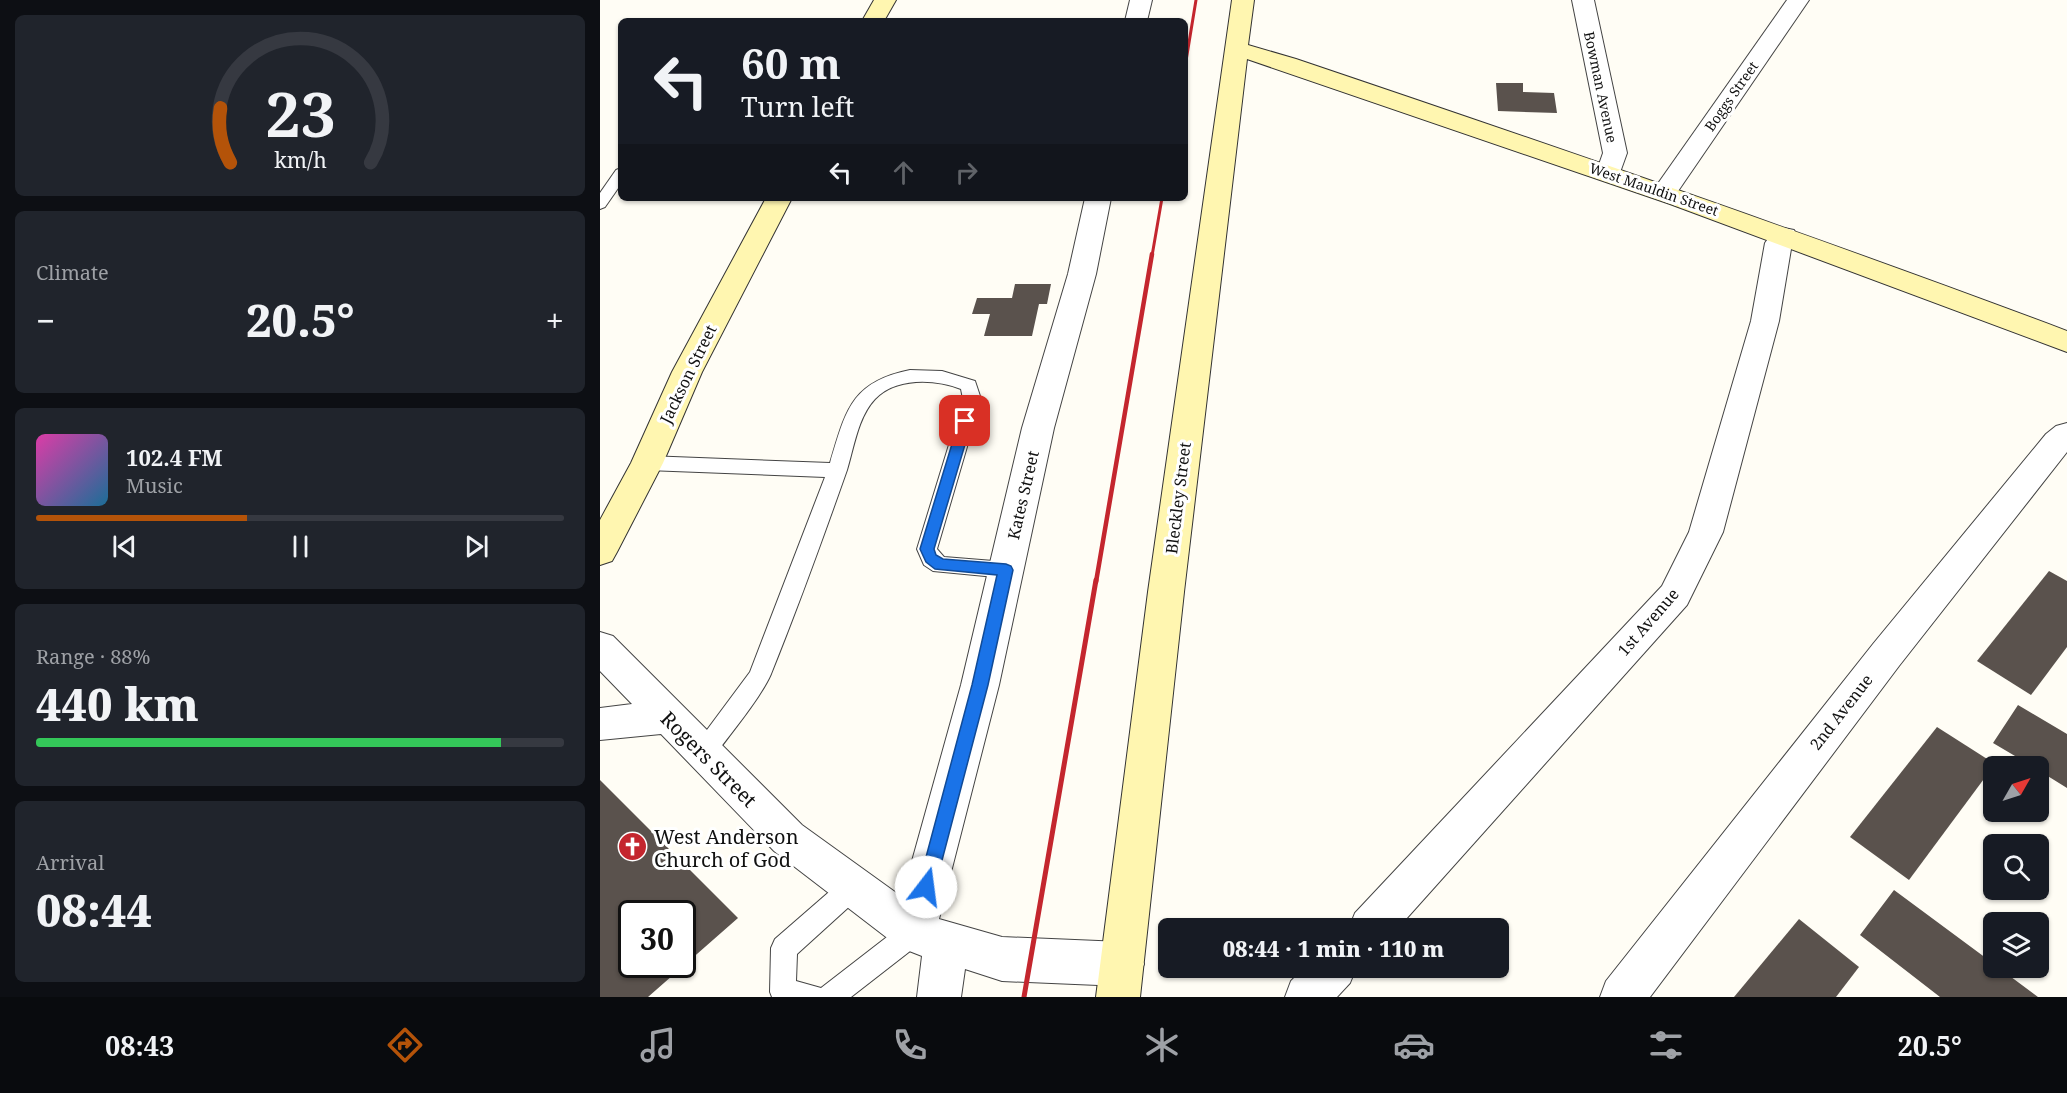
<!DOCTYPE html>
<meta charset="utf-8">
<style>
:root{--surface:#171b24;--page:#20242c;--text:#f1f3f6;--muted:#9ea1a6;--line:#363941;--accent:#b45309}
body{margin:0;font-family:"Noto Serif",serif;background:var(--page);color:var(--text);height:100vh;display:flex;flex-direction:column;font-size:22px;white-space:nowrap}
*{box-sizing:border-box;margin:0}
p{font-size:20px;color:var(--muted)}
.icon{flex:none;width:33px;height:33px;fill:none;stroke:currentColor;stroke-width:2;stroke-linecap:round;stroke-linejoin:round}
.map{position:relative;flex:1;overflow:hidden}
.panel{display:flex;flex-direction:column;gap:15px;padding:15px;background:#0d0f14;width:600px}
.panel>*{flex:none}
.hud{position:absolute;left:18px;top:18px;width:570px;height:183px;border-radius:9px;box-shadow:0 2px 4px #0004;background:#171b24;color:var(--text);overflow:hidden}
.needle{width:39px;rotate:51deg}
.tools{position:absolute;left:1383px;top:756px;display:grid;gap:12px}
.tools a{display:grid;place-items:center;width:66px;height:66px;border-radius:9px;background:var(--surface);box-shadow:0 2px 4px #0004;font-size:30px}
.speed{position:absolute;left:18px;top:900px;display:flex;gap:12px;font-size:30px;font-weight:700;text-align:center}
.speed>*{display:grid;place-content:center;width:78px;height:78px;border-radius:50%;background:var(--surface);box-shadow:0 2px 4px #0004;line-height:1}
.speed .limit{border:3px solid #111;border-radius:9px;background:#fff;color:#111}
.pin{position:absolute;display:grid;place-items:center;width:51px;height:51px;color:#fff;margin:-26px;border-radius:12px;box-shadow:0 3px 9px #0006}
.me{position:absolute;width:66px;margin:-33px;rotate:15deg;stroke-linejoin:round;filter:drop-shadow(0 0 4px #0008)}
.turn{display:flex;align-items:center;gap:21px;height:126px;padding:0 24px;font-size:27px}
.turn .icon{width:78px;height:78px;stroke-width:2.5}
.turn b{display:block;font-size:42px;line-height:51px}
.lanes{display:flex;align-items:center;height:57px;padding:0 24px;background:#0003;justify-content:center;gap:30px;direction:ltr}
.lanes .off{opacity:.35}
.big{font-size:45px;font-weight:800;line-height:1.1}
.panel .tile{flex:1;display:flex;flex-direction:column;justify-content:center;gap:9px;min-width:0;padding:0 21px;border-radius:9px;background:var(--page)}
.panel .dial{align-items:center;gap:0}
.dial svg{height:156px;overflow:visible;fill:none;stroke:var(--line);stroke-width:7;stroke-linecap:round;text-anchor:middle}
.dial text{fill:var(--text);stroke:none}
.song{display:flex;align-items:center;gap:18px}
.cover{width:72px;height:72px;border-radius:9px;background:linear-gradient(135deg,hsl(320 70% 55%),hsl(200 70% 35%))}
.played{height:6px;border-radius:3px;background:linear-gradient(90deg,var(--accent) 40%,var(--line) 40%)}
.keys{display:flex;justify-content:space-around;direction:ltr}
.heat{display:flex;justify-content:space-between;align-items:center;font-size:33px;direction:ltr}
.charge{height:9px;border-radius:4px;background:linear-gradient(90deg,#34c759 88%,var(--line) 0)}
.trip{position:absolute;left:558px;top:918px;width:351px;height:60px;border-radius:9px;background:var(--surface);box-shadow:0 2px 4px #0004;font-weight:800;line-height:60px;text-align:center}
.dock{display:flex;height:96px;justify-content:space-around;align-items:center;background:#090b0e;color:var(--muted)}
.dock .icon{width:42px;height:42px}
.dock .on{color:var(--accent)}
.dock b{font-size:27px;color:var(--text)}
main{display:flex;flex:1;min-height:0}
.map>svg:first-child{display:block}
.building{fill:#5a524d;fill-rule:evenodd}
.lines{fill:none;stroke-linecap:round;stroke-linejoin:round}
.lane-casing{stroke:#444;stroke-width:2}
.street-casing{stroke:#444;stroke-width:2}
.secondary-casing{stroke:#333;stroke-width:2}
.lane{fill:#fff;fill-rule:evenodd}
.street{fill:#fff;fill-rule:evenodd}
.secondary{fill:#fff6b0;fill-rule:evenodd}
.rail-far2{stroke:#c4262e;stroke-width:3}
.rail-far1{stroke:#c4262e;stroke-width:4.5}
.rail{stroke:#c4262e;stroke-width:5}
.route{fill:#1a73e8;stroke:#114b97;stroke-width:1.5}
.labels{text-anchor:middle;dominant-baseline:central;stroke-width:6;stroke-linejoin:round;paint-order:stroke}
.far-street-label{font-size:14px;fill:#111;stroke:#fff}
.street-label{font-size:16px;fill:#111;stroke:#fff}
.near-street-label{font-size:20px;fill:#111;stroke:#fff}
.near-poi-label{font-size:20px;fill:#111;stroke:#fff;text-anchor:start}
</style>
<main>
<section class="panel">
<div class="tile dial"><svg viewBox="0 0 100 80">
<path d="M14 69A42 42 0 1 1 86 69"/>
<path d="M14 69A42 42 0 0 1 9 41" stroke="#b45309"/>
<text x="50" y="56" font-size="32" font-weight="700">23</text>
<text x="50" y="72" font-size="11">km/h</text>
</svg></div>
<div class="tile"><p>Climate</p>
<div class="heat"><a>−</a><b class="big">20.5°</b><a>+</a></div>
</div>
<div class="tile">
<div class="song"><i class="cover"></i><div><b>102.4 FM</b><p>Music</p></div></div>
<div class="played"></div>
<div class="keys"><svg class="icon" aria-label="previous" viewBox="0 0 24 24"><path d="M18 5L8 12l10 7zM5 5v14"/></svg><svg class="icon" aria-label="pause" viewBox="0 0 24 24"><path d="M8 5v14M16 5v14"/></svg><svg class="icon" aria-label="next" viewBox="0 0 24 24"><path d="M6 5l10 7-10 7zM19 5v14"/></svg></div>
</div>
<div class="tile"><p>Range · 88%</p><b class="big">440 km</b><div class="charge"></div></div>
<div class="tile"><p>Arrival</p><b class="big">08:44</b></div>
</section>
<div class="map">
<svg width="1467" height="997" viewBox="0 0 1467 997">
<rect width="100%" height="100%" fill="#fffdf5"/>
<!-- building -->
<g class="building">
<polygon points="896,83 923,83 923,92 954,93 957,113 898,111"/>
<polygon points="415,284 451,284 447,304 439,304 432,336 384,336 390,314 372,314 377,298 412,298"/>
<polygon points="1449,571 1467,581 1467,647 1431,695 1377,661"/>
<polygon points="1418,705 1467,734 1467,788 1438,770 1438,766 1432,766 1393,743"/>
<polygon points="1337,727 1395,764 1309,880 1250,837"/>
<path d="M0 780 138 918 48 997H0ZM32 914H82V964H32Z"/>
<polygon points="1294,890 1394,964 1394,968 1399,968 1438,997 1340,997 1260,935"/>
<polygon points="1199,919 1259,967 1236,997 1134,997"/>
</g>
<g class="lines">
<defs>
<g id="lane">
<polygon points="21,168 21,184 5,207 0,209 0,193 16,170"/>
<path d="M310 370 342 371 375 381 381 399 337 549 344 557 406 562 413 564 416 570 413 576 406 578 333 571 324 565 317 549 363 399 361 389C335 379 296 377 275 399 258 417 254 447 247 470 223 538 198 607 171 674 160 699 128 737 111 760L103 763 95 760 92 753 95 746 150 672 225 477 47 470 40 468 37 463 40 458 47 456 230 463C246 410 251 382 310 370Z"/>
<polygon points="253,875 262,879 265,887 262,895 197,954 196,981 221,988 305,923 314,920 323,923 327,932 323,941 251,997 172,997 170,992 171,948 175,939 244,879"/>
</g>
<g id="street">
<polygon points="530,0 552,0 547,21 525,21"/>
<polygon points="972,0 994,0 1027,153 1018,178 1009,181 1000,178 996,173 1003,153"/>
<polygon points="1187,0 1209,0 1074,197 1065,200 1056,197 1052,192"/>
<polygon points="485,198 511,198 496,274 454,428 399,685 339,919 402,937 522,942 537,949 544,964 537,979 522,986 402,981 365,969 361,997 317,997 322,956 299,947 174,851 61,734 0,740 0,708 32,704 0,671 0,632 13,636 202,825 302,897 361,685 422,428 468,274"/>
<polygon points="1184,228 1194,230 1197,236 1192,243 1179,321 1123,532 1087,605 798,928 749,928 755,913 1062,586 1089,532 1151,321 1165,243 1174,230"/>
<polygon points="1467,423 1467,452 1299,666 1050,997 1000,997 1006,981 1273,644 1446,434 1456,426"/>
<polygon points="704,968 756,968 750,983 737,997 685,997 691,981"/>
</g>
<g id="secondary">
<polygon points="274,0 296,0 284,21 262,21"/>
<path d="M632 0H654L648 45 696 59C954 146 1212 235 1467 331V352L1070 204 647 59 584 592 540 997H496L548 592Z"/>
<polygon points="166,198 192,198 102,372 63,463 17,552 12,561 0,565 0,520 31,463 72,372"/>
</g>
</defs>
<!-- lane casing -->
<use href="#lane" class="lane-casing"/>
<!-- street casing -->
<use href="#street" class="street-casing"/>
<!-- secondary casing -->
<use href="#secondary" class="secondary-casing"/>
<!-- lane -->
<use href="#lane" class="lane"/>
<!-- street -->
<use href="#street" class="street"/>
<!-- secondary -->
<use href="#secondary" class="secondary"/>
<!-- rail-far2 -->
<g class="rail-far2">
<polyline points="585,67 596,0"/>
<polyline points="552,256 562,198"/>
</g>
<!-- rail-far1 -->
<polyline class="rail-far1" points="496,582 552,254"/>
<!-- rail -->
<polyline class="rail" points="424,997 496,580"/>
</g>
<!-- route -->
<polygon class="route" points="365,416 372,421 334,549 336,555 343,559 406,564 411,566 413,570 388,685 335,887 333,893 326,896 320,893 318,887 372,685 397,575 335,569 326,562 320,549 359,421"/>
<!-- icons -->
<defs>
<symbol id="church-disc" viewBox="-11 -11 22 22"><circle r="9.5" fill="#c4262e" stroke="#fff"/><path d="M-1.2-6h2.4v3.5h3.3v2.4h-3.3V6h-2.4V-.1h-3.3v-2.4h3.3Z" fill="#fff"/></symbol>
</defs>
<g fill-rule="evenodd">
<use href="#church-disc" x="16" y="830" width="33" height="33"/>
</g>
<g class="labels">
<!-- far-street labels -->
<g class="far-street-label">
<text transform="translate(1001 87) rotate(78)">Bowman Avenue</text>
<text transform="translate(1131 96) rotate(-55)">Boggs Street</text>
<text transform="translate(1054 189) rotate(19)">West Mauldin Street</text>
</g>
<!-- street labels -->
<g class="street-label">
<text transform="translate(88 374) rotate(-64)">Jackson Street</text>
<text transform="translate(423 495) rotate(-77)">Kates Street</text>
<text transform="translate(578 498) rotate(-83)">Bleckley Street</text>
<text transform="translate(1048 622) rotate(-49)">1st Avenue</text>
<text transform="translate(1241 712) rotate(-52)">2nd Avenue</text>
</g>
<!-- near-street labels -->
<g class="near-street-label">
<text transform="translate(109 759) rotate(45)">Rogers Street</text>
</g>
<!-- near-poi labels -->
<g class="near-poi-label">
<text x="54" y="836">West Anderson<tspan x="54" dy="23">Church of God</tspan></text>
</g>
</g>
</svg>
<div class="tools">
<a><svg class="needle" viewBox="-14 -14 28 28"><path d="M0-13l5 13h-10z" fill="#e53935"/><path d="M0 13l5-13h-10z" fill="#9ea1a6"/></svg></a>
<a><svg class="icon" aria-label="search" viewBox="0 0 24 24"><circle cx="10" cy="10" r="6"/><path d="M15 15l6 6"/></svg></a>
<a><svg class="icon" aria-label="layers" viewBox="0 0 24 24"><path d="M12 4l9 5-9 5-9-5zM3 14l9 5 9-5"/></svg></a>
</div>
<div class="speed"><div class="limit">30</div></div>
<div class="pin" style="left:365px;top:421px;background:#d93025"><svg class="icon" aria-label="arrive" viewBox="0 0 24 24"><path d="M6 21V4h12l-3 4 3 4H6"/></svg></div>
<svg class="me" style="left:326px;top:887px" viewBox="-20 -20 40 40"><circle r="19" fill="#fff"/><path d="M0-13L10 11 0 6-10 11z" fill="#1a73e8"/></svg>
<div class="trip">08:44 · 1 min · 110 m</div>
<div class="hud">
<div class="turn"><svg class="icon" aria-label="left" viewBox="0 0 24 24"><path d="M17 20v-9H6M10 6l-5 5 5 5"/></svg><div><b>60 m</b>Turn left</div></div>
<div class="lanes"><svg class="icon" aria-label="left" viewBox="0 0 24 24"><path d="M17 20v-9H6M10 6l-5 5 5 5"/></svg><svg class="icon off" aria-label="ahead" viewBox="0 0 24 24"><path d="M12 20V5M6 11l6-6 6 6"/></svg><svg class="icon off" aria-label="right" viewBox="0 0 24 24"><path d="M7 20v-9h11M14 6l5 5-5 5"/></svg></div>
</div>
</div>
</main>
<nav class="dock">
<b>08:43</b>
<svg class="icon on" aria-label="directions" viewBox="0 0 24 24"><path d="M12 3l9 9-9 9-9-9zM9 14v-3h6M13 9l2 2-2 2"/></svg>
<svg class="icon" aria-label="music" viewBox="0 0 24 24"><path d="M9 18V5l10-2v13"/><circle cx="6" cy="18" r="3"/><circle cx="16" cy="16" r="3"/></svg>
<svg class="icon" aria-label="phone" viewBox="0 0 24 24"><path d="M5 4h4l2 5-3 2q2 4 5 5l2-3 5 2v4C11 20 4 13 5 4z"/></svg>
<svg class="icon" aria-label="climate" viewBox="0 0 24 24"><path d="M12 3v18M4 7l16 10M4 17L20 7"/></svg>
<svg class="icon" aria-label="car" viewBox="0 0 24 24"><path d="M5 17H2v-5l4-1 3-4h7l3 4 3 1v5h-3M9 17h6M6 11h13"/><circle cx="7" cy="17" r="2"/><circle cx="17" cy="17" r="2"/></svg>
<svg class="icon" aria-label="filters" viewBox="0 0 24 24"><path d="M4 7h16M4 17h16"/><circle cx="9" cy="7" r="2"/><circle cx="15" cy="17" r="2"/></svg>
<b>20.5°</b>
</nav>
